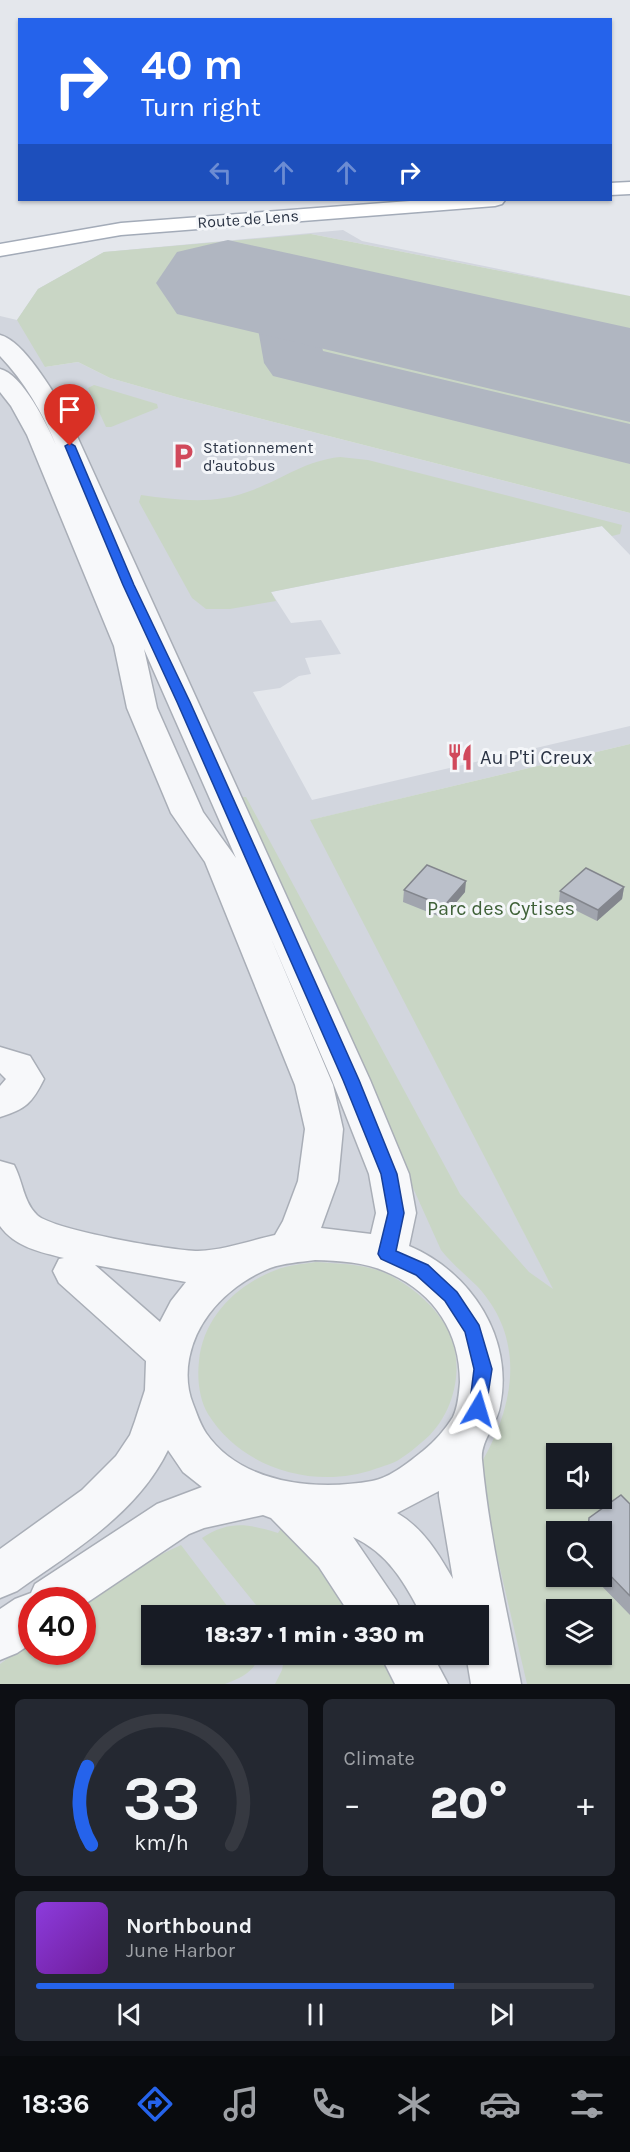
<!DOCTYPE html>
<meta charset="utf-8">
<style>
:root{--surface:#171b24;--page:#242831;--text:#f1f3f6;--muted:#9ea1a6;--line:#363941;--accent:#2563eb}
body{margin:0;font-family:Karla,sans-serif;background:var(--page);color:var(--text);height:100vh;display:flex;flex-direction:column;font-size:22px;white-space:nowrap}
*{box-sizing:border-box;margin:0}
p{font-size:20px;color:var(--muted)}
.icon{flex:none;width:33px;height:33px;fill:none;stroke:currentColor;stroke-width:2;stroke-linecap:round;stroke-linejoin:round}
.map{position:relative;height:1684px;overflow:hidden}
.side{display:flex;flex-direction:column;gap:15px;padding:15px;background:#0d0f14;flex:1}
.side>*{flex:none}
.top-card{position:absolute;left:18px;top:18px;width:594px;height:183px;border-radius:0px;box-shadow:0 2px 4px #0004;background:#2563eb;color:#fff;overflow:hidden}
.fabs{position:absolute;left:546px;top:1443px;display:grid;gap:12px}
.fabs a{display:grid;place-items:center;width:66px;height:66px;border-radius:0px;background:var(--surface);box-shadow:0 2px 4px #0004;font-size:30px}
.speed{position:absolute;left:18px;top:1587px;display:flex;gap:12px;font-size:30px;font-weight:700;text-align:center}
.speed>*{display:grid;place-content:center;width:78px;height:78px;border-radius:50%;background:var(--surface);box-shadow:0 2px 4px #0004;line-height:1}
.speed .limit{border:9px solid #d22;background:#fff;color:#111}
.pin{position:absolute;display:grid;place-items:center;width:51px;height:51px;color:#fff;margin:-62px -26px;border-radius:50% 50% 50% 0;rotate:-45deg;box-shadow:0 0 6px #0007}
.pin .icon{rotate:45deg}
.me{position:absolute;width:66px;margin:-33px;rotate:7deg;stroke-linejoin:round;filter:drop-shadow(0 0 4px #0008)}
.turn{display:flex;align-items:center;gap:21px;height:126px;padding:0 24px;font-size:27px}
.turn .icon{width:78px;height:78px;stroke-width:2.5}
.turn b{display:block;font-size:42px;line-height:51px}
.lanes{display:flex;align-items:center;height:57px;padding:0 24px;background:#0003;justify-content:center;gap:30px;direction:ltr}
.lanes .off{opacity:.35}
.big{font-size:45px;font-weight:800;line-height:1.1}
.side .widget{flex:1;display:flex;flex-direction:column;justify-content:center;gap:9px;min-width:0;padding:0 21px;border-radius:9px;background:var(--page)}
.side .dial{align-items:center;gap:0}
.dial svg{height:156px;overflow:visible;fill:none;stroke:var(--line);stroke-width:7;stroke-linecap:round;text-anchor:middle}
.dial text{fill:var(--text);stroke:none}
.song{display:flex;align-items:center;gap:18px}
.cover{width:72px;height:72px;border-radius:9px;background:linear-gradient(135deg,hsl(270 70% 55%),hsl(280 70% 35%))}
.played{height:6px;border-radius:3px;background:linear-gradient(90deg,var(--accent) 75%,var(--line) 75%)}
.keys{display:flex;justify-content:space-around;direction:ltr}
.heat{display:flex;justify-content:space-between;align-items:center;font-size:33px;direction:ltr}
.side .tiles{flex:1;display:grid;gap:15px;grid-template-columns:1fr 1fr}
.widget:last-child{grid-column:span 2}
.trip{position:absolute;left:141px;top:1605px;width:348px;height:60px;border-radius:0px;background:var(--surface);box-shadow:0 2px 4px #0004;font-weight:800;line-height:60px;text-align:center}
.dock{display:flex;height:96px;justify-content:space-around;align-items:center;background:#090b0e;color:var(--muted)}
.dock .icon{width:42px;height:42px}
.dock .active{color:var(--accent)}
.dock b{font-size:27px;color:var(--text)}
.map>svg:first-child{display:block}
.built{fill:#d2d6de;fill-rule:evenodd}
.green{fill:#c9d6c5;fill-rule:evenodd}
.lines{fill:none;stroke-linecap:round;stroke-linejoin:round}
.taxiway{fill:#b0b6c1;fill-rule:evenodd}
.runway{fill:#b0b6c1;fill-rule:evenodd}
.minor-casing{stroke:#a9aeb7;stroke-width:3}
.major-casing{stroke:#a3abb8;stroke-width:3}
.minor{fill:#f7f8fa;fill-rule:evenodd}
.major{fill:#fff;fill-rule:evenodd}
.wall{fill:#a1a5ae}
.shaded-wall{fill:#83868d}
.building{fill:#bbc0ca;stroke:#83868d;stroke-width:1.5}
.route{fill:#2563eb;stroke:#184099;stroke-width:1.5}
.labels{text-anchor:middle;dominant-baseline:central;stroke-width:6;stroke-linejoin:round;paint-order:stroke}
.far-street-label{font-size:16px;fill:#2b3445;stroke:#f4f6f9}
.far-poi-label{font-size:16px;fill:#2b3445;stroke:#f4f6f9;text-anchor:start}
.poi-label{font-size:20px;fill:#2b3445;stroke:#f4f6f9;text-anchor:start}
.park-label{font-size:20px;fill:#3f6138;stroke:#f4f6f9}
</style>
<div class="map">
<svg width="630" height="1684" viewBox="0 0 630 1684">
<rect width="100%" height="100%" fill="#e4e7ec"/>
<!-- built -->
<path class="built" d="M343 230 362 241 630 296 311 234 45 367 78 362 110 378 180 398 630 513V555L602 526 271 592 291 623 321 620 341 654 305 658 311 674 299 676 280 688 253 692 312 800 630 726V744L311 820 602 1383 630 1684H0V316L17 320 38 289 104 252ZM556 1454H602V1498H556ZM556 1532H602V1576H556ZM32 1600H82V1652H32ZM556 1610H602V1654H556ZM152 1616H478V1654H152Z"/>
<!-- green -->
<g class="green">
<polygon points="311,234 630,296 630,513 180,398 110,378 78,362 45,367 17,320 38,289 104,252"/>
<polygon points="94,385 157,404 158,408 111,427 106,427 88,388"/>
<path d="M340 457 368 460 622 525 620 534 612 536 602 526 271 592 276 601 230 609H206L192 598 139 502 141 495C177 500 215 505 250 491 283 479 304 461 340 457Z"/>
<path d="M630 744V1684H527L477 1470C513 1412 529 1342 477 1286 465 1274 452 1264 441 1250L237 797H246L460 1194 529 1272 553 1289 310 820ZM556 1454H602V1498H556ZM556 1532H602V1576H556ZM556 1610H602V1654H556Z"/>
<path d="M316 1262C343 1264 372 1264 395 1278 416 1290 435 1307 447 1328 467 1365 454 1417 422 1442 415 1448 408 1454 400 1459 393 1464 383 1466 375 1469 315 1490 242 1469 208 1414 199 1399 197 1378 199 1361 203 1318 236 1285 276 1270 288 1265 303 1264 316 1262Z"/>
<path d="M284 1524 365 1615H264L202 1538C230 1520 248 1524 278 1533Z"/>
<path d="M181 1545 234 1615 152 1616V1654H259C256 1672 240 1678 225 1684H0V1664L31 1641 32 1652H82L83 1605 143 1563Z"/>
<polygon points="285,1654 391,1655 408,1684 275,1684 282,1670"/>
</g>
<g class="lines">
<!-- taxiway -->
<polygon class="taxiway" points="281,277 302,283 310,295 323,351 630,424 630,464 273,376 264,363 252,295 260,283"/>
<!-- runway -->
<polygon class="runway" points="228,240 630,328 630,422 177,314 156,283 177,252"/>
<defs>
<g id="minor">
<path d="M0 335C24 341 52 391 66 412L370 1080 409 1174 416 1213 409 1246C471 1272 514 1338 500 1406 497 1425 480 1441 482 1460 489 1536 507 1610 521 1684H471L466 1654H478V1616H422C405 1583 388 1553 353 1537L396 1600 403 1616H351L319 1567 271 1518 263 1515 204 1528 189 1534 82 1606V1600H32V1643L17 1653 0 1660V1609L15 1599 31 1593 35 1584 157 1504 202 1487 183 1472 168 1450C137 1514 72 1552 17 1591L0 1598V1549L82 1490 116 1456 130 1435 135 1421 145 1390 146 1361 59 1283 53 1271 59 1259 64 1258C40 1252 15 1247 0 1226V1161L14 1165C23 1182 23 1201 37 1215 53 1230 173 1251 198 1251 225 1250 249 1241 275 1235L283 1221 298 1181 305 1129 295 1085 205 862 171 813 127 708 114 646 27 435 11 406 0 392V369C22 374 47 424 56 445 42 412 25 382 0 356ZM144 649 236 858 203 812 157 708ZM270 936 332 1080 369 1174 376 1213 371 1234 321 1228 338 1181 343 1129 333 1085ZM315 1260C341 1261 367 1262 391 1274 435 1294 460 1333 460 1382 459 1393 458 1407 453 1417 445 1430 434 1442 423 1451 409 1462 390 1478 372 1481 316 1491 241 1484 206 1433 200 1424 197 1414 193 1404 181 1374 190 1339 209 1314 224 1294 247 1277 270 1268 284 1263 300 1262 315 1260ZM95 1265 186 1282 171 1301 160 1322ZM439 1491V1496L453 1579C438 1553 423 1528 397 1513Z"/>
<path d="M0 1047 30 1056 44 1079C32 1103 26 1109 0 1117V1086L6 1079 0 1073Z"/>
<polygon points="380,1654 432,1654 448,1684 395,1684"/>
</g>
<g id="major">
<polygon points="630,182 630,194 610,195 610,183"/>
<polygon points="423,200 505,200 502,204 495,206 121,235 0,256 0,244 121,223"/>
</g>
</defs>
<!-- minor casing -->
<use href="#minor" class="minor-casing"/>
<!-- major casing -->
<use href="#major" class="major-casing"/>
<!-- minor -->
<use href="#minor" class="minor"/>
<!-- major -->
<use href="#major" class="major"/>
</g>
<!-- wall -->
<g class="wall">
<polygon points="624,887 622,899 597,921 559,902 560,891"/>
<polygon points="404,890 465,892 443,918 403,902"/>
<polygon points="630,1504 630,1615 592,1576 602,1576 602,1532 587,1532 589,1518"/>
</g>
<!-- shaded-wall -->
<g class="shaded-wall">
<polygon points="466,881 465,892 443,918 444,906"/>
<polygon points="624,887 622,899 597,921 598,910"/>
</g>
<!-- building -->
<g class="building">
<polygon points="427,865 466,881 444,906 404,890"/>
<polygon points="586,868 624,887 598,910 560,891"/>
<polygon points="621,1495 630,1504 630,1596 602,1567 602,1532 588,1532 589,1518"/>
</g>
<!-- route -->
<polygon class="route" points="70,443 75,446 134,585 190,702 359,1080 397,1174 404,1213 396,1251 428,1265 457,1292 479,1325 492,1369 485,1414 478,1417 472,1414 469,1409 474,1369 465,1332 445,1301 416,1275 381,1259 378,1254 388,1213 381,1174 343,1080 177,702 123,585 65,446"/>
<!-- icons -->
<defs>
<symbol id="parking-bare" viewBox="-9 -9 18 18"><path d="M-3.5-5.5H1a3.5 3.5 0 0 1 0 7H-1V5.5H-3.5ZM-1-3.4V-.6H.8a1.4 1.4 0 0 0 0-2.8Z" fill="#d1495b" stroke="#f4f6f9" stroke-width="2.5" paint-order="stroke"/></symbol>
<symbol id="restaurant-bare" viewBox="-9 -9 18 18"><path d="M-5-6h1v4h1v-4h1v4h1v-4h1v5L-1.5 .5V6h-2V.5L-5-1ZM5-6V6H3V1.5H1.5Q1.5-4 5-6Z" fill="#d1495b" stroke="#f4f6f9" stroke-width="2.5" paint-order="stroke"/></symbol>
</defs>
<g fill-rule="evenodd">
<use href="#parking-bare" x="164" y="437" width="38" height="38"/>
<use href="#restaurant-bare" x="441" y="738" width="38" height="38"/>
</g>
<g class="labels">
<!-- far-street labels -->
<g class="far-street-label">
<text transform="translate(248 219) rotate(-4)">Route de Lens</text>
</g>
<!-- far-poi labels -->
<g class="far-poi-label">
<text x="203" y="447">Stationnement<tspan x="203" dy="18">d'autobus</tspan></text>
</g>
<!-- poi labels -->
<g class="poi-label">
<text x="480" y="757">Au P'ti Creux</text>
</g>
<!-- park labels -->
<g class="park-label">
<text x="501" y="908">Parc des Cytises</text>
</g>
</g>
</svg>
<div class="fabs">
<a><svg class="icon" aria-label="sound" viewBox="0 0 24 24"><path d="M4 9h4l5-4v14l-5-4H4zM17 9q2 3 0 6"/></svg></a>
<a><svg class="icon" aria-label="search" viewBox="0 0 24 24"><circle cx="10" cy="10" r="6"/><path d="M15 15l6 6"/></svg></a>
<a><svg class="icon" aria-label="layers" viewBox="0 0 24 24"><path d="M12 4l9 5-9 5-9-5zM3 14l9 5 9-5"/></svg></a>
</div>
<div class="speed"><div class="limit">40</div></div>
<div class="pin" style="left:70px;top:446px;background:#d93025"><svg class="icon" aria-label="arrive" viewBox="0 0 24 24"><path d="M6 21V4h12l-3 4 3 4H6"/></svg></div>
<svg class="me" style="left:478px;top:1409px" viewBox="-20 -20 40 40"><path d="M0-17L14 15 0 8-14 15z" fill="#2563eb" stroke="#fff" stroke-width="4"/></svg>
<div class="trip">18:37 · 1 min · 330 m</div>
<div class="top-card">
<div class="turn"><svg class="icon" aria-label="right" viewBox="0 0 24 24"><path d="M7 20v-9h11M14 6l5 5-5 5"/></svg><div><b>40 m</b>Turn right</div></div>
<div class="lanes"><svg class="icon off" aria-label="left" viewBox="0 0 24 24"><path d="M17 20v-9H6M10 6l-5 5 5 5"/></svg><svg class="icon off" aria-label="ahead" viewBox="0 0 24 24"><path d="M12 20V5M6 11l6-6 6 6"/></svg><svg class="icon off" aria-label="ahead" viewBox="0 0 24 24"><path d="M12 20V5M6 11l6-6 6 6"/></svg><svg class="icon" aria-label="right" viewBox="0 0 24 24"><path d="M7 20v-9h11M14 6l5 5-5 5"/></svg></div>
</div>
</div>
<section class="side">
<div class="tiles">
<div class="widget dial"><svg viewBox="0 0 100 80">
<path d="M14 69A42 42 0 1 1 86 69"/>
<path d="M14 69A42 42 0 0 1 12 29" stroke="#2563eb"/>
<text x="50" y="56" font-size="32" font-weight="700">33</text>
<text x="50" y="72" font-size="11">km/h</text>
</svg></div>
<div class="widget"><p>Climate</p>
<div class="heat"><a>−</a><b class="big">20°</b><a>+</a></div>
</div>
<div class="widget">
<div class="song"><i class="cover"></i><div><b>Northbound</b><p>June Harbor</p></div></div>
<div class="played"></div>
<div class="keys"><svg class="icon" aria-label="previous" viewBox="0 0 24 24"><path d="M18 5L8 12l10 7zM5 5v14"/></svg><svg class="icon" aria-label="pause" viewBox="0 0 24 24"><path d="M8 5v14M16 5v14"/></svg><svg class="icon" aria-label="next" viewBox="0 0 24 24"><path d="M6 5l10 7-10 7zM19 5v14"/></svg></div>
</div>
</div>
</section>
<nav class="dock">
<b>18:36</b>
<svg class="icon active" aria-label="directions" viewBox="0 0 24 24"><path d="M12 3l9 9-9 9-9-9zM9 14v-3h6M13 9l2 2-2 2"/></svg>
<svg class="icon" aria-label="music" viewBox="0 0 24 24"><path d="M9 18V5l10-2v13"/><circle cx="6" cy="18" r="3"/><circle cx="16" cy="16" r="3"/></svg>
<svg class="icon" aria-label="phone" viewBox="0 0 24 24"><path d="M5 4h4l2 5-3 2q2 4 5 5l2-3 5 2v4C11 20 4 13 5 4z"/></svg>
<svg class="icon" aria-label="climate" viewBox="0 0 24 24"><path d="M12 3v18M4 7l16 10M4 17L20 7"/></svg>
<svg class="icon" aria-label="car" viewBox="0 0 24 24"><path d="M5 17H2v-5l4-1 3-4h7l3 4 3 1v5h-3M9 17h6M6 11h13"/><circle cx="7" cy="17" r="2"/><circle cx="17" cy="17" r="2"/></svg>
<svg class="icon" aria-label="filters" viewBox="0 0 24 24"><path d="M4 7h16M4 17h16"/><circle cx="9" cy="7" r="2"/><circle cx="15" cy="17" r="2"/></svg>
</nav>
